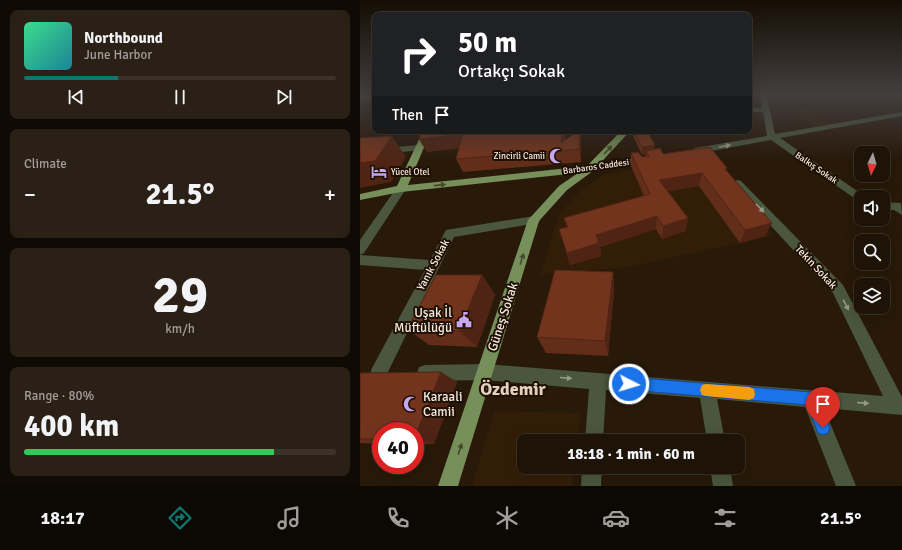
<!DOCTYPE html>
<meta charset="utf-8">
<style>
:root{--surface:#1e1307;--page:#2b2015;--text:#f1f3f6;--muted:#a19e9b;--line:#3c3228;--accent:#0f766e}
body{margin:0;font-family:Signika,sans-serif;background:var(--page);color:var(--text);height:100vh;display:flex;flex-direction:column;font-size:15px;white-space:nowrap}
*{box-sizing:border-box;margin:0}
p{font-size:13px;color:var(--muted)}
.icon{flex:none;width:22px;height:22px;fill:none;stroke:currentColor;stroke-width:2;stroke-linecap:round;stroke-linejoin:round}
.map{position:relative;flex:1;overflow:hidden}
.side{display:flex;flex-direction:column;gap:10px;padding:10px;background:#100a04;width:360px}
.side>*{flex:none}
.top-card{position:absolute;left:12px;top:12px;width:380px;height:122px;border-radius:8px;box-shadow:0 4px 16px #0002,0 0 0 1px var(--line);background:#202124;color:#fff;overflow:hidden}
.needle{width:26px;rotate:185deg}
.controls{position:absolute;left:494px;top:146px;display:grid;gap:8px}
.controls a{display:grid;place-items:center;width:36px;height:36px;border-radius:8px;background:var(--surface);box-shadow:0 4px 16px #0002,0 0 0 1px var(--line);font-size:20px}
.speed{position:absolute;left:12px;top:422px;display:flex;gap:8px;font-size:20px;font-weight:700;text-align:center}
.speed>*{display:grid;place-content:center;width:52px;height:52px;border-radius:50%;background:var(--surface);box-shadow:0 4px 16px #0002,0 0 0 1px var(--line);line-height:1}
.speed .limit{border:6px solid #d22;background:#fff;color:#111}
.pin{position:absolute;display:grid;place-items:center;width:34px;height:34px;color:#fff;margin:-41px -17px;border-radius:50% 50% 50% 0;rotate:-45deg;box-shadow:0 0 4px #0007}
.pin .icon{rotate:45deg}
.me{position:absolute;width:44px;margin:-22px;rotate:95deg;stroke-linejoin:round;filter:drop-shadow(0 0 3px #0008)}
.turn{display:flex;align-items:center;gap:14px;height:84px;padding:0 20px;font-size:18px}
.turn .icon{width:52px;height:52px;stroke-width:2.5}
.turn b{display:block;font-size:28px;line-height:34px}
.then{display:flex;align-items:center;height:38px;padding:0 20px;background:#0003;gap:8px;font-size:15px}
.big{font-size:30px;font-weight:700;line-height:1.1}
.side .tile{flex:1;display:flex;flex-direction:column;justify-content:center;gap:6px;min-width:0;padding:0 14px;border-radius:8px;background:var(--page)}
.side .dial{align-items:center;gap:0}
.dial b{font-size:52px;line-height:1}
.song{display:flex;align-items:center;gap:12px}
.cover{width:48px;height:48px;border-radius:6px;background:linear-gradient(135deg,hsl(150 70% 55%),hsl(190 70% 35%))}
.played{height:4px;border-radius:2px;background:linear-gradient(90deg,var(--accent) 30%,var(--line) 30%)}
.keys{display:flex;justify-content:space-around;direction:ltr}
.heat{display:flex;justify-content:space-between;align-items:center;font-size:22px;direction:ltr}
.charge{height:6px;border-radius:3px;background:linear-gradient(90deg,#34c759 80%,var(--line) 0)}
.trip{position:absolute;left:157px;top:434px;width:228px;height:40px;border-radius:8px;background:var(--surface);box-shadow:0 4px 16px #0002,0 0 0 1px var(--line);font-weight:700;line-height:40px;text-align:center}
.dock{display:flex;height:64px;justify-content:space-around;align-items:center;background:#0c0803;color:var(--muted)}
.dock .icon{width:28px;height:28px}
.dock .active{color:var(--accent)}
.dock b{font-size:18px;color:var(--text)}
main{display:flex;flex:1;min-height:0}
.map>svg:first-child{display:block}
.built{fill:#321e08}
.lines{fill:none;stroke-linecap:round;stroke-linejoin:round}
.minor{fill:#4a563d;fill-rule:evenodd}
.major{fill:#77905b;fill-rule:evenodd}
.wall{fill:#622d19}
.shaded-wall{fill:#502414}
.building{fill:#72341d;stroke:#502414}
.oneway{fill:#979986}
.oneway2{fill:#464a2a}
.route{fill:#1a73e8;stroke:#114b97}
.slow{fill:#f59e0b}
.labels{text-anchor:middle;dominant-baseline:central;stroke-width:4;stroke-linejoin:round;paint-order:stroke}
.far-poi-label{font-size:9px;fill:#f5eae0;stroke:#1e1002;text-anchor:end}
.far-street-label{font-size:9px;fill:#f5eae0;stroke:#1e1002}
.street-label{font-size:11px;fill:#f5eae0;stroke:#1e1002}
.near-poi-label{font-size:13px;fill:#f5eae0;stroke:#1e1002;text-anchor:end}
.near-street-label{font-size:13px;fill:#f5eae0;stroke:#1e1002}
.near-district-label{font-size:18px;font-weight:bold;fill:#e5d0bc;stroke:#1e1002}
</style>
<main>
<section class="side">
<div class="tile">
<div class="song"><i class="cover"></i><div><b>Northbound</b><p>June Harbor</p></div></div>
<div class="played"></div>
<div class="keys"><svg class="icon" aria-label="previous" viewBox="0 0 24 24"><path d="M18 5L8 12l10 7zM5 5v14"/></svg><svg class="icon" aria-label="pause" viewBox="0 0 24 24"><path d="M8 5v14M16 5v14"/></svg><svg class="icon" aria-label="next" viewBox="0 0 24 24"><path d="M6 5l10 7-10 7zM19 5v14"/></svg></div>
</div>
<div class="tile"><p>Climate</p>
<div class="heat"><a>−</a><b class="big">21.5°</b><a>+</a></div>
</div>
<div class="tile dial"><b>29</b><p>km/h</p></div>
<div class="tile"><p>Range · 80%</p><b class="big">400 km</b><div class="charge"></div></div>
</section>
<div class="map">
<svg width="542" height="486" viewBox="0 0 542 486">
<rect width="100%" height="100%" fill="#281909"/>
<!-- built -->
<g class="built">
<polygon points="444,108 468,124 454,127 431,111"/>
<polygon points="345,155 413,236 268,267 180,275 199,214 218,193 244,175"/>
<polygon points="134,411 221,413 217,441 164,441 164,467 214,467 212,486 112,486"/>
</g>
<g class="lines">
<!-- minor -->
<g class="minor">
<polygon points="399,93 406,93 415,134 542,112 542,116 420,138 506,197 501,197 501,202 497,200 411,140 335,154 332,153 331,151 335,148 407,136 403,112 389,112 389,108 402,108"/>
<polygon points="15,95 15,99 0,100 0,96"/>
<polygon points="59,145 63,148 62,150 0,156 0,150"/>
<polygon points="286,156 289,157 291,159 289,161 230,172 225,169 230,166"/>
<polygon points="377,180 381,181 483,285 542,397 542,415 464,408 496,486 476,486 445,407 357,399 365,441 347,441 340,398 246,390 243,441 225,441 229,389 125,380 65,381 59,379 57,373 59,367 65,365 125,364 523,396 473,293 373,185 372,183"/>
<polygon points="41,186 46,189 4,253 0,255 0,240 37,187"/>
<polygon points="523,202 541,203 542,215 534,210 523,210"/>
<polygon points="174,216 178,217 180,220 178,223 94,237 24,380 18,382 12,380 10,374 12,368 65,270 0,265 0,255 70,260 86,230"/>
<polygon points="222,467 242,467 241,486 221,486"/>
<polygon points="350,467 370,467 373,486 353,486"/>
</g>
<!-- major -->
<polygon class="major" points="63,131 71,131 48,185 227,166 261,131 270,131 233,171 207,190 179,221 98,486 78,486 168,220 199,186 218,173 41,192 0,200 0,194 37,186"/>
</g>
<!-- wall -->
<g class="wall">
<polygon points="220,131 221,143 221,162 103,172 96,159 99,148 67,152 59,139 205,140"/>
<polygon points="272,131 287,131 294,149 303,154 367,168 366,170 412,223 405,236 380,243 339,186 308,191 328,218 325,231 302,239 296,229 240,247 241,256 210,265 199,229 207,227 204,218 284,196 271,166 271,153 282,157 286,157 286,155 282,155 272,134"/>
<polygon points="253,272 254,291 248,356 186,353 177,337"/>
<polygon points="122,275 135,295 117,347 69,345 47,329"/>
<polygon points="0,373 97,382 74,444 55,444 55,431 21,431 21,444 0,443"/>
</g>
<!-- shaded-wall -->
<g class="shaded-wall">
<polygon points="202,131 206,131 206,132 204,150 201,143"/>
<polygon points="220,131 221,143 221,162 219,149"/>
<polygon points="103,134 109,147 67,152 59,139"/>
<polygon points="32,136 46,157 31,182 0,188 0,163"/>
<polygon points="295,145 294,153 286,151 286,155 282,155 282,147"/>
<polygon points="342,173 339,186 298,193 299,180"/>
<polygon points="297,216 296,229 240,247 241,256 210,265 207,253 236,235"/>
<polygon points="328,218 325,231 302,239 303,226"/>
<polygon points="412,223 405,236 380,243 385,230"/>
<polygon points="253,272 254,291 248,356 245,341"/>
<polygon points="122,275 135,295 117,347 99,331"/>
<polygon points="81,372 97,382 74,444 55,439 55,437"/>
</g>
<!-- building -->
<g class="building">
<polygon points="62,131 202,131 201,143 218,131 220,131 219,149 96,159 103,134 59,139"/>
<polygon points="274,131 287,131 295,145 282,147"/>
<polygon points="32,136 15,161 0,163 0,138"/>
<polygon points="350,147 367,168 365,169 412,223 385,230 342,173 299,180 328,218 303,226 297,216 236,235 239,243 207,253 199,229 208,227 204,218 290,194 271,153 278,152 282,157 289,156 286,151 300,148 303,154"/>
<polygon points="195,270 253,272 245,341 177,337"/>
<polygon points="76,275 122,275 99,331 47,329"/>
<polygon points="81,372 55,437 55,431 21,431 21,439 0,439 0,373"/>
</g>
<!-- one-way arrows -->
<defs><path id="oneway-solid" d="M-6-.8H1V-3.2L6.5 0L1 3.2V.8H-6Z"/></defs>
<g class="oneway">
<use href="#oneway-solid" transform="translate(365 146) rotate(-10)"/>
<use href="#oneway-solid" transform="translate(400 208) rotate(46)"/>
<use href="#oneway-solid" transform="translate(486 305) rotate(63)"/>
<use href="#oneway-solid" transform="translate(206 378) rotate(5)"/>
<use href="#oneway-solid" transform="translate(503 403) rotate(5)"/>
</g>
<g class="oneway2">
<use href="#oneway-solid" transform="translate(248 150) rotate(-46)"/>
<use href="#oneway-solid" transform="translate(80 185) rotate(-6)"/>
<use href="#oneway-solid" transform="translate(162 259) rotate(-72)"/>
<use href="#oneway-solid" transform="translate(100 449) rotate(-72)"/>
</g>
<!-- sky -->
<linearGradient id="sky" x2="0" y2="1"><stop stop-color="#160e05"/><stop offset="0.58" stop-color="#423e3e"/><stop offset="1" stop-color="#423e3e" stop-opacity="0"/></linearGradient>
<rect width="542" height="161" fill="url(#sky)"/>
<!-- route -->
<polygon class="route" points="269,377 451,392 456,394 470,428 468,433 463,435 458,433 447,405 269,390 265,388 263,384 265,379"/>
<!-- slow -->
<polygon class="slow" points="346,384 389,387 394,389 395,394 394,398 389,400 346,396 342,395 340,390 342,385"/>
<!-- icons -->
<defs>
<symbol id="mosque-bare" viewBox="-9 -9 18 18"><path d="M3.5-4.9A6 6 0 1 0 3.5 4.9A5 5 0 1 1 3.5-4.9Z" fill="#c7a6ef" stroke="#1e1002" stroke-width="2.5" paint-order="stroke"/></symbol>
<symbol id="hotel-bare" viewBox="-9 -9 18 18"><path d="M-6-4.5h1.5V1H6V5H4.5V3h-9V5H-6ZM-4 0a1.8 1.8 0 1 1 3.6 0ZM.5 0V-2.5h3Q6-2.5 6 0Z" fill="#c7a6ef" stroke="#1e1002" stroke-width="2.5" paint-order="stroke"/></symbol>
<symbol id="civic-bare" viewBox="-9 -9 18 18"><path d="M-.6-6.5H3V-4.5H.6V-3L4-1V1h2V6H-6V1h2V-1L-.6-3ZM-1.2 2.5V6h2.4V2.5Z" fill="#c7a6ef" stroke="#1e1002" stroke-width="2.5" paint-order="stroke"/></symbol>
</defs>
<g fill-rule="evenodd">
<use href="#mosque-bare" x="186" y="145" width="22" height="22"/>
<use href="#hotel-bare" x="8" y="161" width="22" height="22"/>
<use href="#civic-bare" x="93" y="309" width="22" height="22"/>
<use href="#mosque-bare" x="40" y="393" width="22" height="22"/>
</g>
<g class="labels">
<!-- far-poi labels -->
<g class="far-poi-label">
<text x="185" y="156">Zincirli Camii</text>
<text x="31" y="172" text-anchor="start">Yücel Otel</text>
</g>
<!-- far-street labels -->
<g class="far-street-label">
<text transform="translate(236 167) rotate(-8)">Barbaros Caddesi</text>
<text transform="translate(456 168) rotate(34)">Balkış Sokak</text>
</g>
<!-- street labels -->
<g class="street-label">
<text transform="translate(73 265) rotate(-62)">Yanık Sokak</text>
<text transform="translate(456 267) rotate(47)">Tekin Sokak</text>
</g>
<!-- near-poi labels -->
<g class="near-poi-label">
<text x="92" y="313">Uşak İl<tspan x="92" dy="15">Müftülüğü</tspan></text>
<text x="63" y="397" text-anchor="start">Karaali<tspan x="63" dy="15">Camii</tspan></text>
</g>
<!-- near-street labels -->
<g class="near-street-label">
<text transform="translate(143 317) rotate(-72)">Güneş Sokak</text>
</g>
<!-- near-district labels -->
<g class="near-district-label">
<text x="153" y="389">Özdemir</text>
</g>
</g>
</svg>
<div class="controls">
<a><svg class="needle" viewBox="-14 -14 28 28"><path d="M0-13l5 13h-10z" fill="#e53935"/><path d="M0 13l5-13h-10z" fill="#a19e9b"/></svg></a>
<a><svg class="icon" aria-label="sound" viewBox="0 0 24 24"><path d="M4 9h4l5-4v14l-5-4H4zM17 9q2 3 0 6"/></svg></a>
<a><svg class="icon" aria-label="search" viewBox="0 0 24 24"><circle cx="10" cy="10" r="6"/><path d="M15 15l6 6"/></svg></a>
<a><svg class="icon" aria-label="layers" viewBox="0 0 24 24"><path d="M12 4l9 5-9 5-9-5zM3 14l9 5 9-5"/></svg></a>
</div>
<div class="speed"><div class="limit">40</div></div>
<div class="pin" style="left:463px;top:428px;background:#d93025"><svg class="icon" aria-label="arrive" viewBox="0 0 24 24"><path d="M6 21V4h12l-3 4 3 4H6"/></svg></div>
<svg class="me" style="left:269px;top:384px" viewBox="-20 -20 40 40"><circle r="17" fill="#1a73e8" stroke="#fff" stroke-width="3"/><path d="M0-11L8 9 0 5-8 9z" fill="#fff"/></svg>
<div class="trip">18:18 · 1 min · 60 m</div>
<div class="top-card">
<div class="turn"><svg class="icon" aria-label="right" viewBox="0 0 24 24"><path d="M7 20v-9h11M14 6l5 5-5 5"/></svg><div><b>50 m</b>Ortakçı Sokak</div></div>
<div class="then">Then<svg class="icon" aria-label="arrive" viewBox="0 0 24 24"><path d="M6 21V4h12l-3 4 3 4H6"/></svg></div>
</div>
</div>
</main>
<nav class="dock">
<b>18:17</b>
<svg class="icon active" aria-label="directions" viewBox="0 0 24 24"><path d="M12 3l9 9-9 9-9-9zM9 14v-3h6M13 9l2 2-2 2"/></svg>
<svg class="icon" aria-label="music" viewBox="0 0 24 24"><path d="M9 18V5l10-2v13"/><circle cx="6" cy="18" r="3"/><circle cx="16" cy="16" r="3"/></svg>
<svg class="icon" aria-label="phone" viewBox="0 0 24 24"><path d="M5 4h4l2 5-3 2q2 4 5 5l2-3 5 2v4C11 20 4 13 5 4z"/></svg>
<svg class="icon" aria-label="climate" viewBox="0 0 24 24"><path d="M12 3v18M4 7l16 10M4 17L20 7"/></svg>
<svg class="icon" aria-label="car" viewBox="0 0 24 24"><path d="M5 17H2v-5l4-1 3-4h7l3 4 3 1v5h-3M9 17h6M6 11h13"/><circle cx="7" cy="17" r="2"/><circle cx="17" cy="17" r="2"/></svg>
<svg class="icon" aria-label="filters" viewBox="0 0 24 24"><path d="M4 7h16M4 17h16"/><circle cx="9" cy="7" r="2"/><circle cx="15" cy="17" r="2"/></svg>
<b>21.5°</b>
</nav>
